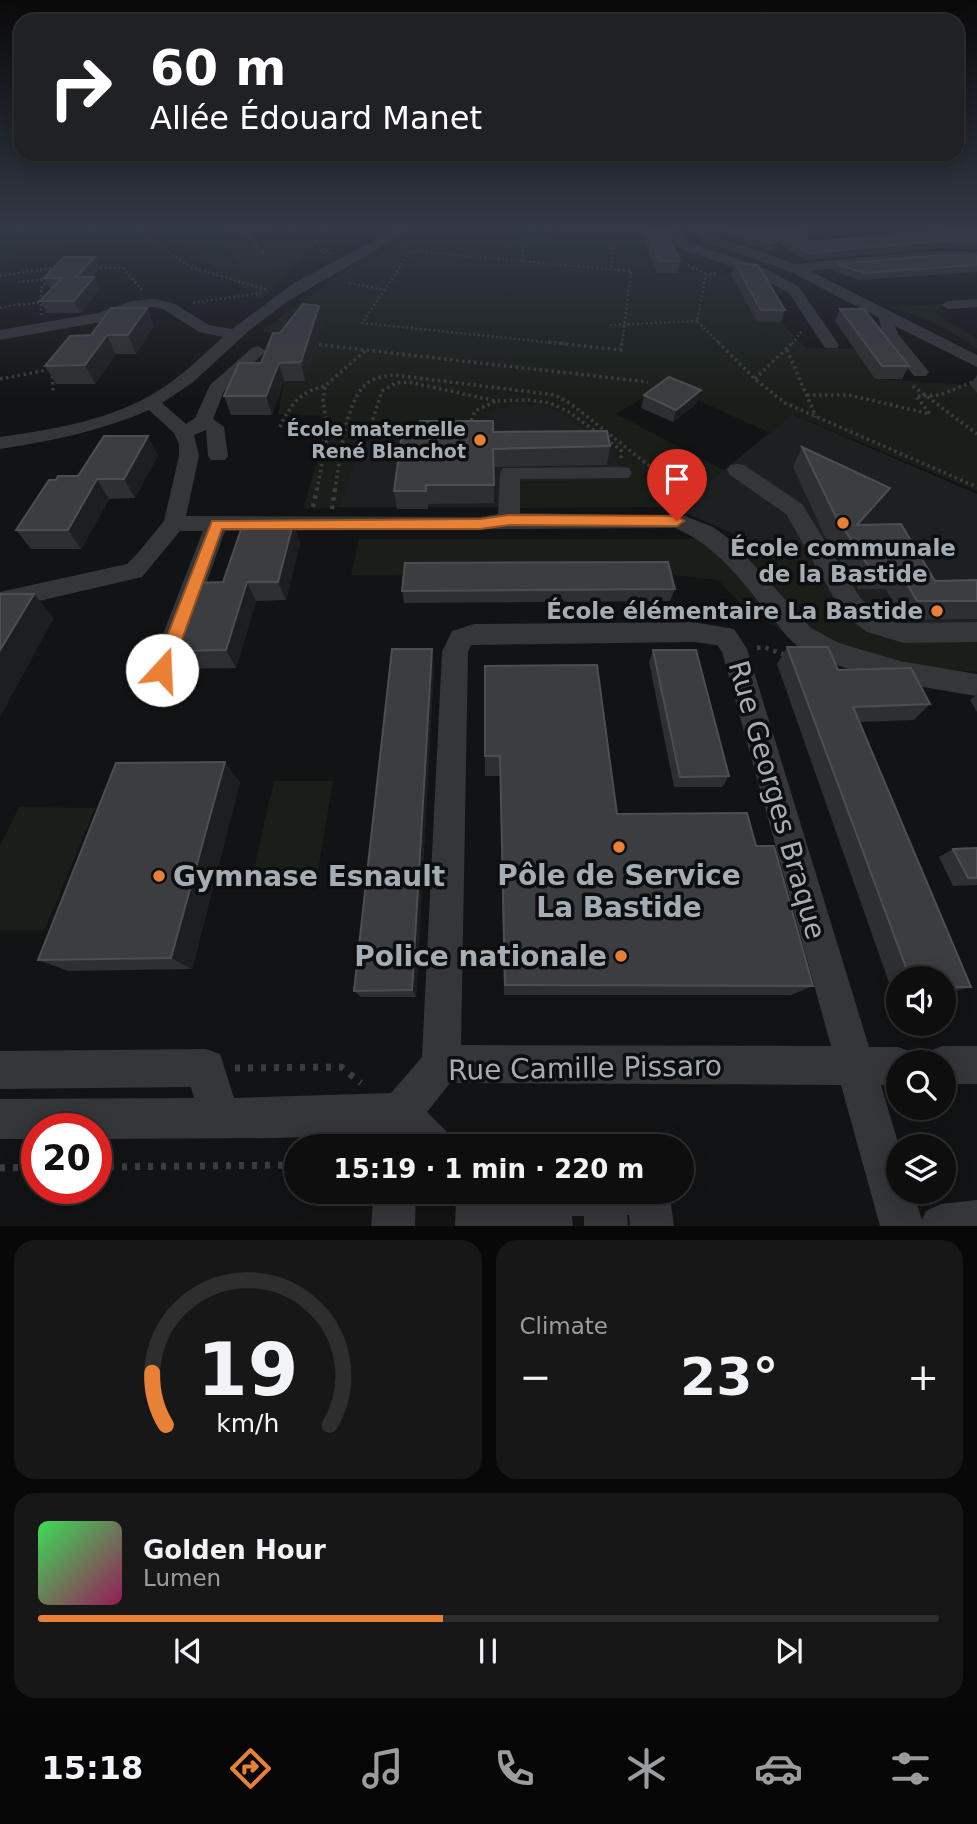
<!DOCTYPE html>
<meta charset="utf-8">
<style>
:root{--surface:#0e0e0f;--page:#171718;--text:#f1f3f6;--muted:#9b9c9e;--line:#2e2e2f;--accent:#e88036}
body{margin:0;font-family:"DejaVu Sans",sans-serif;background:var(--page);color:var(--text);height:100vh;display:flex;flex-direction:column;font-size:26px;white-space:nowrap}
*{box-sizing:border-box;margin:0}
p{font-size:23px;color:var(--muted)}
.icon{flex:none;width:38px;height:38px;fill:none;stroke:currentColor;stroke-width:2;stroke-linecap:round;stroke-linejoin:round}
.map{position:relative;height:1226px;overflow:hidden}
.sheet{display:flex;flex-direction:column;gap:14px;padding:14px;background:#080808;flex:1}
.sheet>*{flex:none}
.top-card{position:absolute;left:14px;top:14px;width:950px;height:147px;border-radius:21px;box-shadow:0 4px 18px #0003,0 0 0 2px var(--line);background:#202124;color:#fff;overflow:hidden}
.fabs{position:absolute;left:886px;top:966px;display:grid;gap:14px}
.fabs a{display:grid;place-items:center;width:70px;height:70px;border-radius:50%;background:var(--surface);box-shadow:0 4px 18px #0003,0 0 0 2px var(--line);font-size:35px}
.speed{position:absolute;left:21px;top:1113px;display:flex;gap:14px;font-size:35px;font-weight:700;text-align:center}
.speed>*{display:grid;place-content:center;width:91px;height:91px;border-radius:50%;background:var(--surface);box-shadow:0 4px 18px #0003,0 0 0 2px var(--line);line-height:1}
.speed .limit{border:10px solid #d22;background:#fff;color:#111}
.pin{position:absolute;display:grid;place-items:center;width:60px;height:60px;color:#fff;margin:-72px -30px;border-radius:50% 50% 50% 0;rotate:-45deg;box-shadow:0 0 7px #0007}
.pin .icon{rotate:45deg}
.me{position:absolute;width:77px;margin:-38px;rotate:20deg;stroke-linejoin:round;filter:drop-shadow(0 0 5px #0008)}
.turn{display:flex;align-items:center;gap:24px;height:147px;padding:0 21px;font-size:32px}
.turn .icon{width:91px;height:91px;stroke-width:2.5}
.turn b{display:block;font-size:49px;line-height:60px}
.big{font-size:52px;font-weight:600;line-height:1.1}
.sheet .card{flex:1;display:flex;flex-direction:column;justify-content:center;gap:10px;min-width:0;padding:0 24px;border-radius:21px;background:var(--page)}
.sheet .dial{align-items:center;gap:0}
.dial svg{height:182px;overflow:visible;fill:none;stroke:var(--line);stroke-width:7;stroke-linecap:round;text-anchor:middle}
.dial text{fill:var(--text);stroke:none}
.song{display:flex;align-items:center;gap:21px}
.cover{width:84px;height:84px;border-radius:10px;background:linear-gradient(135deg,hsl(130 70% 55%),hsl(330 70% 35%))}
.played{height:7px;border-radius:4px;background:linear-gradient(90deg,var(--accent) 45%,var(--line) 45%)}
.keys{display:flex;justify-content:space-around;direction:ltr}
.heat{display:flex;justify-content:space-between;align-items:center;font-size:38px;direction:ltr}
.sheet .tiles{flex:1;display:grid;gap:14px;grid-template-columns:1fr 1fr}
.card:last-child{grid-column:span 2}
.trip{position:absolute;left:284px;top:1134px;width:410px;height:70px;border-radius:35px;background:var(--surface);box-shadow:0 4px 18px #0003,0 0 0 2px var(--line);font-weight:600;line-height:70px;text-align:center}
.tabs{display:flex;height:112px;justify-content:space-around;align-items:center;background:#060606;color:var(--muted)}
.tabs .icon{width:49px;height:49px}
.tabs .active{color:var(--accent)}
.tabs b{font-size:32px;color:var(--text)}
.map>svg:first-child{display:block}
.built{fill:#1e1f21}
.green{fill:#191e19}
.lines{fill:none;stroke-linecap:round;stroke-linejoin:round}
.path-far3{stroke:#3a3d40;stroke-width:2.5;stroke-dasharray:2 2.5;stroke-linecap:butt}
.path-far2{stroke:#3a3d40;stroke-width:3.5;stroke-dasharray:2.5 3.5;stroke-linecap:butt}
.path-far1{stroke:#3a3d40;stroke-width:4.5;stroke-dasharray:3.5 5;stroke-linecap:butt}
.path{stroke:#3a3d40;stroke-width:7;stroke-dasharray:5 8;stroke-linecap:butt}
.minor{fill:#343639;fill-rule:evenodd}
.rail{stroke:#474a4e;stroke-width:2.5;stroke-dasharray:5 4.5;stroke-linecap:butt}
.wall{fill:#2e2f32}
.shaded-wall{fill:#1d1e20}
.building{fill:#3b3d40;stroke:#4b4e52;stroke-width:2}
.route{fill:#e88036;stroke:#975323;stroke-width:2}
.poi-dot{fill:#e88036;stroke:#0d0e0f;stroke-width:2.5}
.labels{text-anchor:middle;dominant-baseline:central;stroke-width:7;stroke-linejoin:round;paint-order:stroke}
.far-poi-label{font-size:19px;font-weight:bold;fill:#a5adb4;stroke:#0d0e0f;text-anchor:end}
.poi-label{font-size:23px;font-weight:bold;fill:#a5adb4;stroke:#0d0e0f}
.near-street-label{font-size:28px;fill:#a5adb4;stroke:#0d0e0f}
.near-poi-label{font-size:28px;font-weight:bold;fill:#a5adb4;stroke:#0d0e0f}
</style>
<div class="map">
<svg width="977" height="1226" viewBox="0 0 977 1226">
<rect width="100%" height="100%" fill="#121314"/>
<!-- built -->
<g class="built">
<polygon points="222,229 275,229 306,252 288,265 257,272 239,270"/>
<polygon points="552,397 659,480 516,482 515,507 336,507 361,400"/>
<polygon points="792,414 977,494 977,640 912,640 882,637 857,627 802,564 672,507 724,470"/>
</g>
<!-- green -->
<g class="green">
<path d="M0 229H222L239 270C265 273 285 267 305 252L288 229H341L325 237 261 299 172 240C150 245 129 240 107 241 70 242 36 252 0 261Z"/>
<polygon points="427,229 562,229 563,235 642,235 657,273 731,275 757,322 781,322 806,348 854,349 875,379 970,385 977,393 977,491 792,414 770,433 664,385 616,414 724,470 672,507 520,508 519,482 626,480 610,446 550,406 518,403 494,410 473,432 365,434 339,507 303,509 322,444 321,416 278,414 284,381 314,351 262,331 329,281"/>
<path d="M941 304 936 313 977 339V349C946 328 926 317 889 307Z"/>
<polygon points="359,539 746,539 802,564 857,627 882,637 912,640 977,640 977,672 918,667 837,648 779,629 748,612 718,580 664,574 351,575"/>
<polygon points="274,781 333,781 316,883 251,882"/>
<polygon points="19,807 95,808 45,930 0,930 0,846"/>
</g>
<g class="lines">
<!-- path-far3 -->
<g class="path-far3">
<polyline points="135,229 190,267 268,290"/>
<polyline points="284,229 291,237"/>
<polyline points="298,229 291,232 294,242 326,254"/>
<polyline points="330,229 317,236 314,243 331,254"/>
<polyline points="489,229 549,230"/>
<polyline points="20,231 31,229"/>
<polyline points="83,239 96,229"/>
<polyline points="611,243 612,270"/>
<polyline points="523,261 522,239 553,239"/>
<polyline points="688,265 706,274"/>
<polyline points="96,268 123,268 143,291"/>
<polyline points="716,274 706,274 697,321 720,344"/>
<polyline points="0,276 58,267"/>
<polyline points="18,282 49,279"/>
<polyline points="349,283 385,290"/>
<polyline points="193,303 261,293"/>
<polyline points="19,305 43,302"/>
<polyline points="0,308 19,304"/>
<polyline points="41,315 41,288 50,278"/>
<polyline points="610,325 697,321"/>
<polyline points="565,344 362,323 411,251 631,271 622,344"/>
<polyline points="792,344 802,331"/>
</g>
<!-- path-far2 -->
<g class="path-far2">
<polyline points="548,342 621,350 622,342"/>
<polyline points="718,342 755,379 785,403 977,487"/>
<polyline points="313,344 648,382"/>
<polyline points="787,350 816,417"/>
<polyline points="0,379 52,369 53,391"/>
<polyline points="755,379 793,342"/>
<polyline points="913,386 977,434"/>
<polyline points="807,395 849,395 930,414 916,396 940,395 970,383 977,383"/>
<polyline points="469,426 475,411 496,401"/>
<path d="M280 427C290 405 301 391 325 386"/>
<polyline points="405,431 369,431 382,391 396,383 409,382 496,401 530,400 550,403 569,412 599,434"/>
<polyline points="606,439 621,450 621,458"/>
<polyline points="317,490 328,432 323,401 325,386 365,351"/>
<path d="M335 490C340 462 344 407 364 386 372 378 383 376 394 375L555 395 571 404 680 490"/>
</g>
<!-- path-far1 -->
<g class="path-far1">
<polyline points="677,489 683,493"/>
<polyline points="313,507 317,489"/>
<polyline points="332,509 335,489"/>
<polyline points="757,648 764,647 788,656"/>
</g>
<!-- path -->
<g class="path">
<polyline points="235,1068 341,1067 361,1083"/>
<polyline points="96,1167 296,1165"/>
<polyline points="0,1168 37,1167"/>
</g>
<!-- minor -->
<g class="minor">
<path d="M396 229H412L288 301 251 329 192 383 162 403 186 424 195 418 210 385 252 348 258 346 266 351 224 391 213 419 224 427 228 456 225 460H211L208 456 206 430 194 435 199 456 186 516 480 517 498 514 500 473 503 468 622 467 629 468 632 473 629 478 520 479V513L685 516 713 527 732 541 811 628 839 643 900 661 977 674V696C928 688 831 674 793 642 785 636 779 625 772 618 743 583 718 546 675 528L225 531 175 670 171 678 162 681 153 678 149 670 203 531H180L142 577 0 610V592L127 564 137 554 164 521 179 456V444L174 433 149 410C101 431 51 441 0 449V437C55 429 113 420 161 389 184 374 203 355 223 337L199 332 163 309 154 307 139 308 101 322 0 340V330L98 313 132 301 154 299 173 303 209 325 232 329 294 283Z"/>
<polygon points="680,229 688,242 766,269 799,287 839,345 837,348 825,348 789,293 756,275 678,248 670,234 564,234 558,230"/>
<polygon points="687,229 702,229 715,236 795,264 938,251 977,252 977,260 938,259 810,271 977,355 977,367 895,326 898,334 929,372 926,376 914,376 882,335 879,318 789,271 705,242"/>
<polygon points="977,299 977,307 948,309 941,305 948,301"/>
<polygon points="737,464 744,465 802,504 861,599 884,617 904,623 977,622 977,642 904,643 867,632 843,613 786,514 730,475 727,470 730,465"/>
<path d="M693 622 734 629 747 649 869 1047H898L912 1052 916 1062H898V1085H881L899 1146 898 1192H913L922 1220 926 1211 941 1204 977 1200V1226H880L841 1085 450 1083 427 1112 446 1131 451 1146H378V1134L277 1138 96 1139V1129H37V1139H0V1099L194 1098 191 1087 0 1089V1051L206 1049 220 1054 234 1098 391 1093 422 1057 442 652 452 631 474 624ZM693 642 717 645 722 652 831 1046 461 1045 468 652 471 645Z"/>
<polygon points="943,1046 977,1046 977,1084 943,1084 943,1062 925,1062 929,1051"/>
<polygon points="374,1192 416,1192 415,1226 371,1226"/>
<polygon points="453,1192 669,1192 674,1226 630,1226 629,1215 627,1215 628,1226 584,1226 584,1216 572,1216 573,1226 455,1226 456,1199"/>
</g>
<!-- rail -->
<polyline class="rail" points="242,229 267,257"/>
</g>
<!-- wall -->
<g class="wall">
<polygon points="644,229 666,229 680,261 678,273 657,273 643,237"/>
<polygon points="714,229 803,229 809,242 937,232 937,229 977,229 977,249 938,248 806,260 780,245 770,251 729,238"/>
<polygon points="977,255 977,272 860,280 833,271 836,264"/>
<polygon points="95,257 100,268 92,277 100,289 80,313 47,313 40,301 51,289 44,278"/>
<polygon points="735,263 785,310 781,322 757,322 731,275"/>
<polygon points="147,308 154,326 136,354 116,354 95,384 56,384 45,366 91,335"/>
<polygon points="840,309 909,366 902,379 875,379 835,321"/>
<polygon points="323,323 305,381 284,381 272,415 231,415 224,396 261,363 280,333"/>
<polygon points="977,375 977,393 970,385"/>
<polygon points="644,395 697,403 673,422 641,408"/>
<polygon points="493,432 610,446 607,465 494,467 494,503 428,504 428,509 397,509 394,491"/>
<polygon points="802,447 890,488 878,507 863,525 935,581 977,580 977,619 902,620 886,589 858,589 824,535 793,467"/>
<polygon points="158,455 135,498 109,499 81,549 31,549 16,530 78,476"/>
<polygon points="293,524 300,543 286,600 256,601 236,668 178,669 166,651 223,582"/>
<polygon points="675,589 670,601 404,603 402,591"/>
<polygon points="787,647 838,670 930,704 914,720 860,722 971,987 948,993 943,993 943,978 898,978 898,994 893,994 777,664"/>
<polygon points="653,650 729,776 722,787 674,787 649,662"/>
<polygon points="434,666 416,997 361,997 354,991"/>
<polygon points="485,666 617,814 756,846 813,986 791,995 504,995 500,776 485,776"/>
<polygon points="977,694 977,712 970,700"/>
<polygon points="240,782 192,969 68,971 38,960"/>
<polygon points="977,848 977,885 953,886 939,857 953,849"/>
</g>
<!-- shaded-wall -->
<g class="shaded-wall">
<polygon points="782,238 780,245 770,251 772,244"/>
<polygon points="95,257 100,268 82,289 76,277"/>
<polygon points="94,277 100,289 80,313 74,301"/>
<polygon points="319,306 323,323 305,381 301,362"/>
<polygon points="147,308 154,326 136,354 128,335"/>
<polygon points="107,335 116,354 95,384 85,365"/>
<polygon points="279,363 284,381 272,415 266,396"/>
<polygon points="701,390 697,403 673,422 676,410"/>
<polygon points="148,436 158,455 135,498 124,479"/>
<polygon points="97,479 109,499 81,549 68,530"/>
<polygon points="890,488 878,507 850,539 857,525"/>
<polygon points="293,524 300,543 286,600 278,582"/>
<polygon points="247,582 256,601 236,668 226,650"/>
<polygon points="34,594 54,618 0,717 0,650"/>
<polygon points="432,649 434,666 416,997 412,990"/>
<polygon points="225,762 240,782 192,969 171,958"/>
</g>
<!-- building -->
<g class="building">
<polygon points="646,229 666,229 680,261 659,261"/>
<polygon points="728,229 803,229 809,242 941,232 941,229 977,229 977,242 941,241 808,253 782,238 772,244"/>
<polygon points="942,255 977,255 977,265 864,273 836,264"/>
<polygon points="64,257 95,257 76,277 94,277 74,301 40,301 62,278 44,278"/>
<polygon points="735,263 758,265 785,310 761,310"/>
<polygon points="303,304 319,306 301,362 279,363 266,396 224,396 239,363 261,363 273,333 280,333"/>
<polygon points="111,308 147,308 128,335 107,335 85,365 45,366 70,336 91,335"/>
<polygon points="840,309 864,309 909,366 882,366"/>
<polygon points="669,377 701,390 676,410 644,395"/>
<polygon points="420,421 493,421 493,432 607,431 610,446 493,449 494,485 426,485 426,491 394,491 403,426 420,426"/>
<polygon points="104,436 148,436 124,479 97,479 68,530 16,530 49,480 56,480 58,476 78,476"/>
<polygon points="802,447 890,488 857,525 901,524 935,581 977,580 977,601 917,601 900,571 871,570 835,515"/>
<polygon points="243,524 293,524 278,582 247,582 226,650 166,651 192,583 223,582"/>
<polygon points="668,562 675,589 402,591 405,563"/>
<polygon points="0,594 34,594 0,650"/>
<polygon points="787,647 828,647 838,670 911,668 930,704 853,707 971,987 943,987 943,978 910,978"/>
<polygon points="392,649 432,649 412,990 354,991"/>
<polygon points="653,650 696,650 729,776 680,777"/>
<polygon points="597,665 617,814 747,813 756,846 774,846 813,986 505,985 500,756 485,756 485,666"/>
<polygon points="225,762 171,958 38,960 116,763"/>
<polygon points="977,848 977,878 968,878 953,849"/>
</g>
<!-- sky -->
<linearGradient id="sky" x2="0" y2="1"><stop stop-color="#0a0a0b"/><stop offset="0.57" stop-color="#333945"/><stop offset="1" stop-color="#333945" stop-opacity="0"/></linearGradient>
<rect width="977" height="401" fill="url(#sky)"/>
<!-- route -->
<polygon class="route" points="509,515 677,516 684,521 677,526 509,525 480,529 222,529 171,670 168,675 156,675 154,670 212,521 480,519"/>
<!-- markers -->
<g class="poi-dot">
<circle cx="480" cy="440" r="7"/>
<circle cx="843" cy="523" r="7"/>
<circle cx="937" cy="611" r="7"/>
<circle cx="619" cy="847" r="7"/>
<circle cx="159" cy="876" r="7"/>
<circle cx="621" cy="956" r="7"/>
</g>
<g class="labels">
<!-- far-poi labels -->
<g class="far-poi-label">
<text x="466" y="429">École maternelle<tspan x="466" dy="22">René Blanchot</tspan></text>
</g>
<!-- poi labels -->
<g class="poi-label">
<text x="843" y="548">École communale<tspan x="843" dy="26">de la Bastide</tspan></text>
<text x="923" y="611" text-anchor="end">École élémentaire La Bastide</text>
</g>
<!-- near-street labels -->
<g class="near-street-label">
<text transform="translate(777 800) rotate(74)">Rue Georges Braque</text>
<text transform="translate(585 1068) rotate(-1)">Rue Camille Pissaro</text>
</g>
<!-- near-poi labels -->
<g class="near-poi-label">
<text x="619" y="875">Pôle de Service<tspan x="619" dy="32">La Bastide</tspan></text>
<text x="173" y="876" text-anchor="start">Gymnase Esnault</text>
<text x="607" y="956" text-anchor="end">Police nationale</text>
</g>
</g>
</svg>
<div class="fabs">
<a><svg class="icon" aria-label="sound" viewBox="0 0 24 24"><path d="M4 9h4l5-4v14l-5-4H4zM17 9q2 3 0 6"/></svg></a>
<a><svg class="icon" aria-label="search" viewBox="0 0 24 24"><circle cx="10" cy="10" r="6"/><path d="M15 15l6 6"/></svg></a>
<a><svg class="icon" aria-label="layers" viewBox="0 0 24 24"><path d="M12 4l9 5-9 5-9-5zM3 14l9 5 9-5"/></svg></a>
</div>
<div class="speed"><div class="limit">20</div></div>
<div class="pin" style="left:677px;top:521px;background:#d93025"><svg class="icon" aria-label="arrive" viewBox="0 0 24 24"><path d="M6 21V4h12l-3 4 3 4H6"/></svg></div>
<svg class="me" style="left:162px;top:670px" viewBox="-20 -20 40 40"><circle r="19" fill="#fff"/><path d="M0-13L10 11 0 6-10 11z" fill="#e88036"/></svg>
<div class="trip">15:19 · 1 min · 220 m</div>
<div class="top-card">
<div class="turn"><svg class="icon" aria-label="right" viewBox="0 0 24 24"><path d="M7 20v-9h11M14 6l5 5-5 5"/></svg><div><b>60 m</b>Allée Édouard Manet</div></div>
</div>
</div>
<section class="sheet">
<div class="tiles">
<div class="card dial"><svg viewBox="0 0 100 80">
<path d="M14 69A42 42 0 1 1 86 69"/>
<path d="M14 69A42 42 0 0 1 8 46" stroke="#e88036"/>
<text x="50" y="56" font-size="32" font-weight="700">19</text>
<text x="50" y="72" font-size="11">km/h</text>
</svg></div>
<div class="card"><p>Climate</p>
<div class="heat"><a>−</a><b class="big">23°</b><a>+</a></div>
</div>
<div class="card">
<div class="song"><i class="cover"></i><div><b>Golden Hour</b><p>Lumen</p></div></div>
<div class="played"></div>
<div class="keys"><svg class="icon" aria-label="previous" viewBox="0 0 24 24"><path d="M18 5L8 12l10 7zM5 5v14"/></svg><svg class="icon" aria-label="pause" viewBox="0 0 24 24"><path d="M8 5v14M16 5v14"/></svg><svg class="icon" aria-label="next" viewBox="0 0 24 24"><path d="M6 5l10 7-10 7zM19 5v14"/></svg></div>
</div>
</div>
</section>
<nav class="tabs">
<b>15:18</b>
<svg class="icon active" aria-label="directions" viewBox="0 0 24 24"><path d="M12 3l9 9-9 9-9-9zM9 14v-3h6M13 9l2 2-2 2"/></svg>
<svg class="icon" aria-label="music" viewBox="0 0 24 24"><path d="M9 18V5l10-2v13"/><circle cx="6" cy="18" r="3"/><circle cx="16" cy="16" r="3"/></svg>
<svg class="icon" aria-label="phone" viewBox="0 0 24 24"><path d="M5 4h4l2 5-3 2q2 4 5 5l2-3 5 2v4C11 20 4 13 5 4z"/></svg>
<svg class="icon" aria-label="climate" viewBox="0 0 24 24"><path d="M12 3v18M4 7l16 10M4 17L20 7"/></svg>
<svg class="icon" aria-label="car" viewBox="0 0 24 24"><path d="M5 17H2v-5l4-1 3-4h7l3 4 3 1v5h-3M9 17h6M6 11h13"/><circle cx="7" cy="17" r="2"/><circle cx="17" cy="17" r="2"/></svg>
<svg class="icon" aria-label="filters" viewBox="0 0 24 24"><path d="M4 7h16M4 17h16"/><circle cx="9" cy="7" r="2"/><circle cx="15" cy="17" r="2"/></svg>
</nav>
